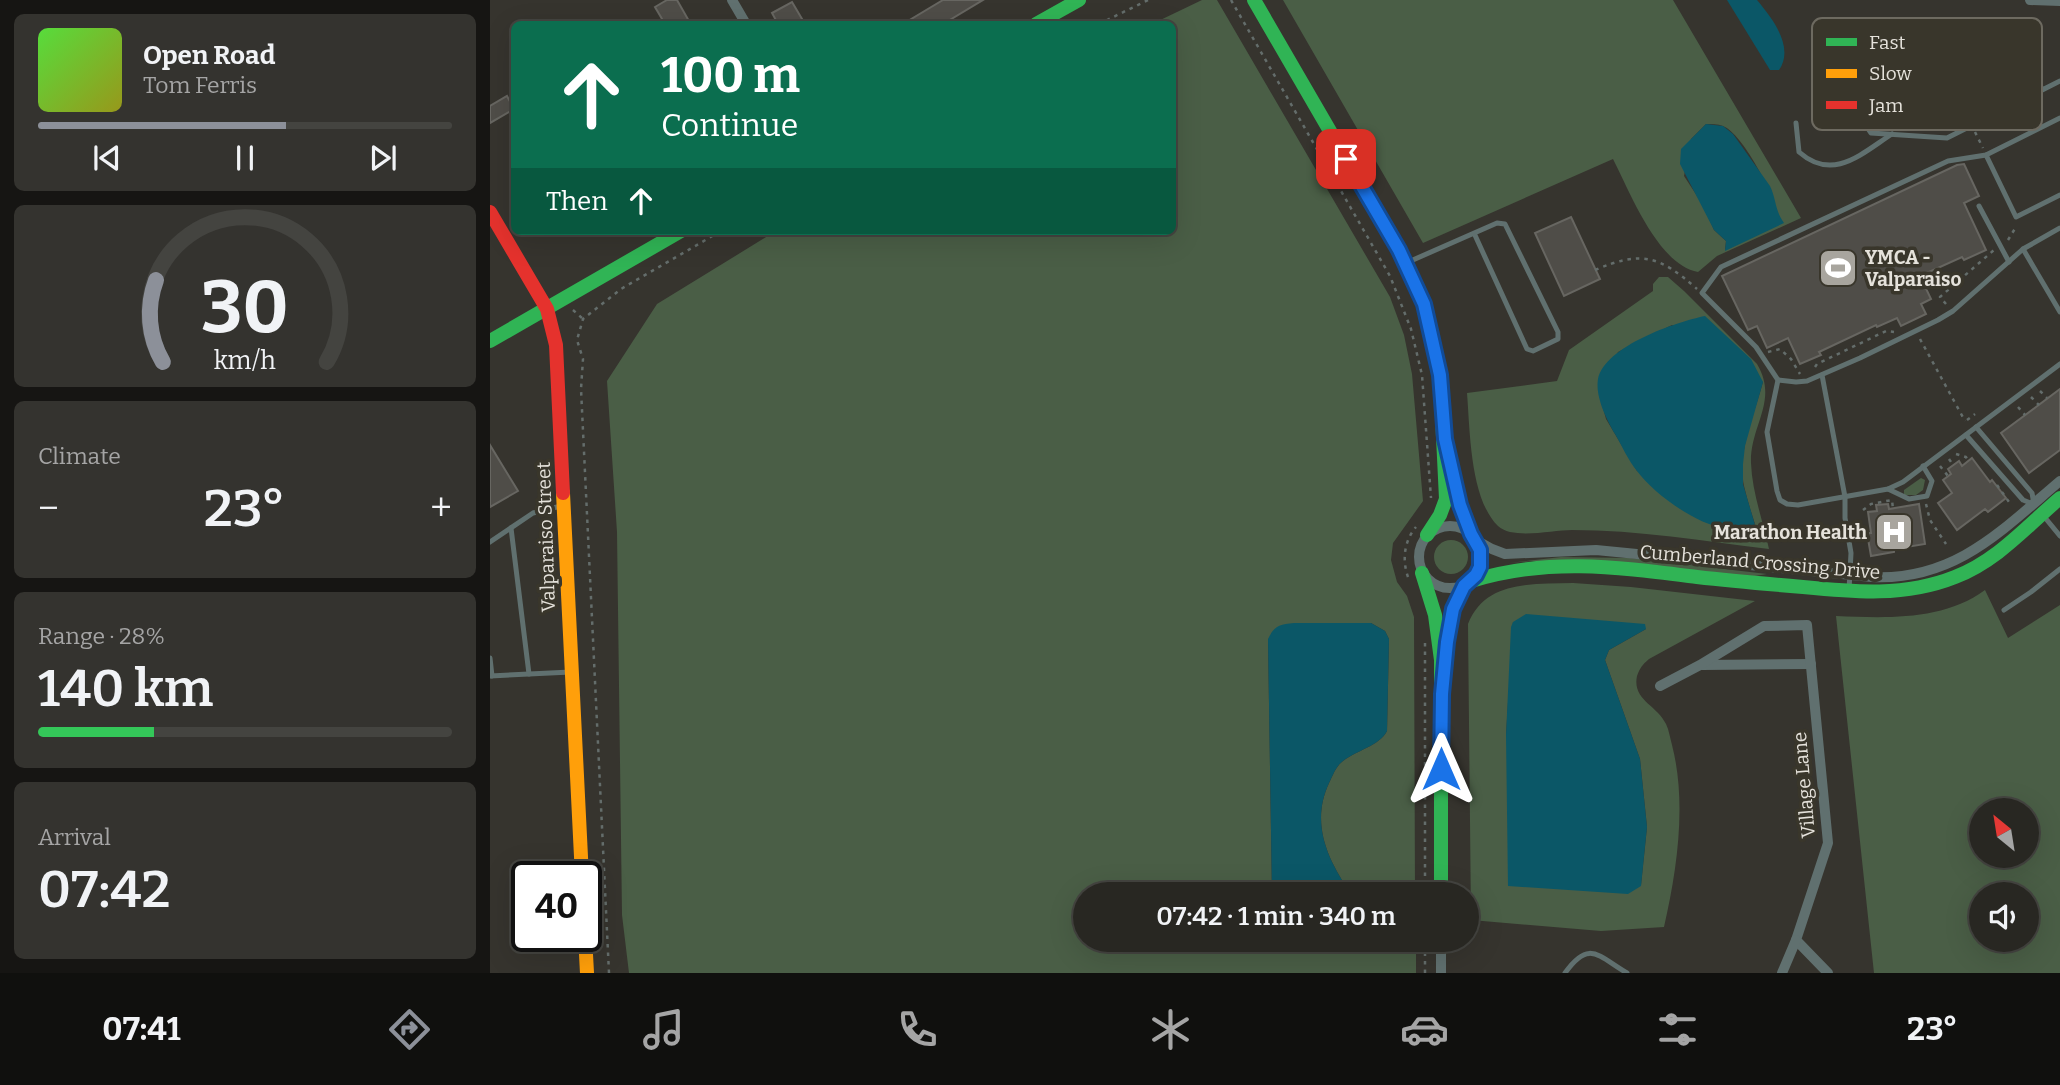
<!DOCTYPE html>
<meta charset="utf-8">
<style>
:root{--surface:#282722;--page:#34332f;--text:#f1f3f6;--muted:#a5a5a5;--line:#444440;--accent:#8c9099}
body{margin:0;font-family:Bitter,serif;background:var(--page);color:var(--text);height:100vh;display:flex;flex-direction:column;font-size:26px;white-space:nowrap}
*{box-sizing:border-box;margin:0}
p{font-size:23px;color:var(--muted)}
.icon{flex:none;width:38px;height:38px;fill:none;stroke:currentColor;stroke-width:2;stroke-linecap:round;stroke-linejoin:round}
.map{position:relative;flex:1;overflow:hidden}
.details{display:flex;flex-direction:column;gap:14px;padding:14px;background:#161513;width:490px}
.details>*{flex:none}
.banner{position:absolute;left:21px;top:21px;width:665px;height:214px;border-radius:10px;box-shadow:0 7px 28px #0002,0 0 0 2px var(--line);background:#0b6e4f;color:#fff;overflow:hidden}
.needle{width:46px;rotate:330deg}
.buttons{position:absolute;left:1479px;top:798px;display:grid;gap:14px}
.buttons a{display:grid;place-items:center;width:70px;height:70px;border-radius:50%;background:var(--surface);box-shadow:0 7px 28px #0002,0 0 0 2px var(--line);font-size:35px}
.speed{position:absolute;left:21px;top:861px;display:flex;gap:14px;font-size:35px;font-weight:700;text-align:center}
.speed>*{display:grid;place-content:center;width:91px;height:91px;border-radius:50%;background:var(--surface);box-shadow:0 7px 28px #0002,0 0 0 2px var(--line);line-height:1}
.speed .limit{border:4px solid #111;border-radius:10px;background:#fff;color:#111}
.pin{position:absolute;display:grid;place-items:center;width:60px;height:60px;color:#fff;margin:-30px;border-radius:14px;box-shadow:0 4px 10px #0006}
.me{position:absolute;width:77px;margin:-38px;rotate:0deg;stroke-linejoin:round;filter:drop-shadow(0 0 5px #0008)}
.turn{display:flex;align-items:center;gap:24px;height:147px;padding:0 35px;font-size:32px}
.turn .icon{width:91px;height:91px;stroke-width:2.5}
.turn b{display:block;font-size:49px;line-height:60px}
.then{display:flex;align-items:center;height:66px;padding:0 35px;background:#0003;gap:14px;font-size:26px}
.big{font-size:52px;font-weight:600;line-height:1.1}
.details .card{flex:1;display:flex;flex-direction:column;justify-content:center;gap:10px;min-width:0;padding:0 24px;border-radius:10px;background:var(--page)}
.details .dial{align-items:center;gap:0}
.dial svg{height:182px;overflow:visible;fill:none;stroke:var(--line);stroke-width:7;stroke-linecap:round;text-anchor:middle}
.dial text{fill:var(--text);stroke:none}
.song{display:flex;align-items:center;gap:21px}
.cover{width:84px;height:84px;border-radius:10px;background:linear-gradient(135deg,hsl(110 70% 55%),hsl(60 70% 35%))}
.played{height:7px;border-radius:4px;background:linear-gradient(90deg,var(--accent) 60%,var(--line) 60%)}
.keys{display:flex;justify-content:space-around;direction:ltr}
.heat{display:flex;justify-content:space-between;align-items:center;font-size:38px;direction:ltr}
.charge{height:10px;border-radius:5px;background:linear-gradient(90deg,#34c759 28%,var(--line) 0)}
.trip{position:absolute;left:583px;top:882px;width:406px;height:70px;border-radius:35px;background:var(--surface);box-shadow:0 7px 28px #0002,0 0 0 2px var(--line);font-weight:600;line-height:70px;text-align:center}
.menu{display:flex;height:112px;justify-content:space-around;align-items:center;background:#10100e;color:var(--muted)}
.menu .icon{width:49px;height:49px}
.menu .on{color:var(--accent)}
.menu b{font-size:32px;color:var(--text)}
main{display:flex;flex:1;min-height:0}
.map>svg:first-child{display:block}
.green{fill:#4a5e46;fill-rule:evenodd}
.water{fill:#0b5767}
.building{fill:#4f4d48;stroke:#676661;stroke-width:2}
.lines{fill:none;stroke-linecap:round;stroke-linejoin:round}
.path{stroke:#646d6b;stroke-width:2.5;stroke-dasharray:3.5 5;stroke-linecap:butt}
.lane{stroke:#60706f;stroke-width:5}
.street{stroke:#60706f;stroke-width:10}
.fast{stroke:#30b455;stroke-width:14}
.slow{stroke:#ff9f0a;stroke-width:14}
.jam{stroke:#e5322d;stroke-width:14}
.route-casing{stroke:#114b97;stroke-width:18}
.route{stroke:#1a73e8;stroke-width:12}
.labels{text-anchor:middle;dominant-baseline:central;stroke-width:7;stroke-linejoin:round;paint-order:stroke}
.poi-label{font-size:19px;font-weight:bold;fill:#e5e2db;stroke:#39362b;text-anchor:start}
.street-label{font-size:19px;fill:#e5e2db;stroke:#39362b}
.key{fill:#39362b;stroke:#6d6a60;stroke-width:2}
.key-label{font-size:19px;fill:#e5e2db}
</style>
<main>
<section class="details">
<div class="card">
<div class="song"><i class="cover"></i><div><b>Open Road</b><p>Tom Ferris</p></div></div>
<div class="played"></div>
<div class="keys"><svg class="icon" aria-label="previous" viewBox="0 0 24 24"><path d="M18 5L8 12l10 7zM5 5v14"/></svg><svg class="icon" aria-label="pause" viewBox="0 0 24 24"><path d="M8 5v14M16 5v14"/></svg><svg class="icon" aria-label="next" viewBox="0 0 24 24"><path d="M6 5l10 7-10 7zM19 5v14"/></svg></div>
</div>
<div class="card dial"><svg viewBox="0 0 100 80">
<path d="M14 69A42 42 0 1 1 86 69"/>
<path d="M14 69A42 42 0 0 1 11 33" stroke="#8c9099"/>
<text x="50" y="56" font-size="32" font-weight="700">30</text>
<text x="50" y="72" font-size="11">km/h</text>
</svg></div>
<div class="card"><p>Climate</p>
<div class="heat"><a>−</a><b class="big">23°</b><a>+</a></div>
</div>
<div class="card"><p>Range · 28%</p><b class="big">140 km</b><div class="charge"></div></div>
<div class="card"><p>Arrival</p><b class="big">07:42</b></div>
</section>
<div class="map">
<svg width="1570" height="973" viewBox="0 0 1570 973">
<rect width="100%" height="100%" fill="#36342e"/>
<!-- green -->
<g class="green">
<path d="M712 0H727L900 297 914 335 922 374 933 501 903 543 901 560 907 582 917 596 924 617 925 894H861C838 860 820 824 839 783 843 775 846 766 853 761 867 750 889 746 897 731L899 639 895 631 881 623 778 639 782 894H595V940H926V973H139L132 915 127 532 117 381 167 304 286 231H682V24H662Z"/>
<path d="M793 0H1183L1311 218 1227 256 1208 272C1168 265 1140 192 1123 159L933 243ZM1216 124C1221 124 1228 124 1233 126 1253 134 1283 193 1288 215L1235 250 1236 241 1224 230 1213 205 1194 176 1201 139Z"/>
<path d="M1169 277H1178L1194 291 1267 364C1289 401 1260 425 1261 463 1262 492 1273 521 1279 549 1214 541 1148 530 1082 530 1062 530 1023 540 1008 526 980 499 980 430 977 393L1067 381 1079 350 1163 291V284ZM1182 325 1273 382C1264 416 1247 451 1254 486 1257 499 1261 512 1265 524L1147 471 1116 419 1108 389 1128 352Z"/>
<polygon points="1431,478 1435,480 1433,490 1426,495 1414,495 1414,490"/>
<circle cx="961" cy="557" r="17"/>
<polygon points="1071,557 1140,558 1277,574 1259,577 1041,561 1019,563"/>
<path d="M1083 583 1141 587 1265 601 1159 659C1152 665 1150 668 1147 676 1142 700 1167 705 1176 724 1179 730 1180 738 1182 745 1197 803 1187 870 1174 927L1111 931 981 920 978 624C995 580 1043 584 1083 583ZM1023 622 1156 629 1119 650 1115 660 1150 759 1157 827 1151 885 1016 735Z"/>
<path d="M1495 590 1518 638 1570 605V973H1384L1346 616C1396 618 1453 621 1495 590ZM1491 810H1536V856H1491ZM1491 894H1536V940H1491Z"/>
</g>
<!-- water -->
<g class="water">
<path d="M1237 0H1267C1282 18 1305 47 1289 70H1280Z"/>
<path d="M1216 124 1233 126 1243 134 1280 186C1286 198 1285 211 1294 223L1235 251 1236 241 1224 230 1190 164 1191 149Z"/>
<path d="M1215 316 1261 359 1273 382 1255 446 1253 464V484L1265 525 1262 528C1253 529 1244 529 1235 528 1207 525 1164 494 1147 471 1138 460 1132 446 1125 434 1117 420 1105 397 1108 379 1115 346 1186 322 1215 316Z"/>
<polygon points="1036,614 1155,624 1156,629 1119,650 1115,660 1150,759 1157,827 1151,886 1138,894 1018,886 1016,735 1021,627 1023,622"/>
<path d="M804 623H881L895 631 899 639 897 731C889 746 867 750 853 761 846 766 843 775 839 783 820 824 838 860 861 894H782L778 639C784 626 790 624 804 623Z"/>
</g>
<!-- building -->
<g class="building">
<polygon points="177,0 187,0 199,21 193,24 175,24 165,7"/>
<polygon points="453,0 493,0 453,24 413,24"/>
<polygon points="302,2 315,24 288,24 282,13"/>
<polygon points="17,96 24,109 0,123 0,106"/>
<polygon points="1474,164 1489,196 1474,203 1496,250 1474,260 1472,257 1430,276 1441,299 1431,304 1436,314 1411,326 1407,318 1387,327 1386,325 1329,352 1331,355 1310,364 1298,338 1277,348 1267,326 1258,330 1232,276 1467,165"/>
<polygon points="1081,217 1110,279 1074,296 1045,233"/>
<polygon points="1570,389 1570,450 1539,473 1511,433"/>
<polygon points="0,445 28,491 0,507"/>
<polygon points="1482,458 1500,482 1502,480 1516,498 1498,512 1495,509 1467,530 1448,503 1462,493 1453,480 1461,474 1458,469 1469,461 1472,466"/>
<polygon points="1398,504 1399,509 1429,504 1435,544 1404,549 1404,552 1381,556 1377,533 1381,533 1378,512 1387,511 1386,505"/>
</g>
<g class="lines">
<!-- path -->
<g class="path">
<polyline points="741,0 900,276 921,329 932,375 941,498"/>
<polyline points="609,24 658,0"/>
<polyline points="1485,132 1493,148"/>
<polyline points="1518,240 1526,227"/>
<path d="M1105 270C1152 250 1170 256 1207 289"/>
<polyline points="1456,304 1450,297 1504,250"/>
<polyline points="83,310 93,319"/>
<polyline points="1430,339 1475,421"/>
<polyline points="1278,352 1290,349 1301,359 1310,374"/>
<polyline points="1325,367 1327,364 1396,331 1404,332"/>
<polyline points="1550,391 1557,398"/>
<polyline points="1541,397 1549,405"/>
<polyline points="1528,407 1535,415"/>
<polyline points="1477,420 1485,414"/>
<polyline points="1466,454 1476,457 1478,461"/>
<polyline points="1459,459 1463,465"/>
<polyline points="1450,466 1458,476"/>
<polyline points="1507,485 1519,502"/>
<polyline points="1436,504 1440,520 1456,544"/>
<polyline points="1373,510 1381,504 1402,500 1403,509"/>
<path d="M918 577C912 560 914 541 926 527"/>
<polyline points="935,643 935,894"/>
<polyline points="119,973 91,389 93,359 87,340 93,319 131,289 231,231"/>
<polyline points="935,973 935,940"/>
</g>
<!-- lane -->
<g class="lane">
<path d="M1553 89C1494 65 1427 35 1381 99 1372 111 1372 121 1381 133L1457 138 1570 81"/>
<polyline points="1570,118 1496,155 1458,161 1231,267 1212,293 1266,347 1288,380 1277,432 1287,491 1290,500 1297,504 1308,505 1398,489 1413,482 1570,364"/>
<path d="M1306 123 1309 152C1343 182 1371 154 1402 134"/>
<polyline points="1496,155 1526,217 1570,195"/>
<polyline points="1489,206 1519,262"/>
<polyline points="1533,249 1570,312"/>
<polyline points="916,263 1007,223 1015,224 1068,332 1068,339 1043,351 1037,349 984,233"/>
<polyline points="1332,375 1355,497 1355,518 1361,553 1359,590"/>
<polyline points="1288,380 1306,382 1317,381 1370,358 1448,320 1463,311 1533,249 1570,228"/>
<polyline points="1486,427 1542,493 1544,504"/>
<polyline points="1476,435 1533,500 1543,504"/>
<polyline points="1398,489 1419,499 1437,496 1442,481 1433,466"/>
<polyline points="1552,514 1570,536"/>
<polyline points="21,528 39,674"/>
<polyline points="0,542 43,513 71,506"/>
<polyline points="1514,610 1541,592 1570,569"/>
<polyline points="0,658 2,676"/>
<polyline points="0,676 81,672"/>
<path d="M1075 973C1099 939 1108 956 1137 973"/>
</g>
<!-- street -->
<g class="street">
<polyline points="242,0 256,24"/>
<polyline points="1540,0 1570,1"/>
<polyline points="958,453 970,505 981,535"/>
<circle cx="960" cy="557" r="31"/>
<path d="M986 540 1002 549 1015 554 1106 550 1382 577C1465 581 1512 530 1570 481"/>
<polyline points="955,660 963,609 973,586"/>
<polyline points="1212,665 1321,664"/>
<polyline points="1170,686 1210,665 1274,626 1317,625 1338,843 1306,940 1338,973"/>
<polyline points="951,973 951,940"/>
<polyline points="1292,973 1306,940"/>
</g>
<!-- fast -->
<g class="fast">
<polyline points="764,0 909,250 934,304 950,375 956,499 950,515 937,535"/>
<polyline points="546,24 589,0"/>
<polyline points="0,341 191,231"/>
<polyline points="932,573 945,615 951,660 951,894"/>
<path d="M981 581C1059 557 1128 567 1207 577 1242 581 1277 584 1313 587 1364 592 1415 597 1465 577 1507 561 1536 527 1570 498"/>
</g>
<!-- slow -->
<g class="slow">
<polyline points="73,493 92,877"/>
<polyline points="95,936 97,973"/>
</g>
<!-- jam -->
<polyline class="jam" points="0,212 57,309 66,345 73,493"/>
</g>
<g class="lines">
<defs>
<polyline id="route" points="856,159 909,250 934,304 950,375 955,439 970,505 981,534 990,550 990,567 986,575 974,586 963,609 957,642 952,694 951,769"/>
</defs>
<!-- route casing -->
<use href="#route" class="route-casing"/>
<!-- route -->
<use href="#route" class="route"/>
</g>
<!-- icons -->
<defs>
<symbol id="stadium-square" viewBox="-11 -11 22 22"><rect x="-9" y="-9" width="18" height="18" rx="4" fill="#a8a59e" stroke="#39362b"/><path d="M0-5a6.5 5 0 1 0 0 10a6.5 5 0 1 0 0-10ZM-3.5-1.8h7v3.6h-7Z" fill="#fff"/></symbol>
<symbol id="hospital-square" viewBox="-11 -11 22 22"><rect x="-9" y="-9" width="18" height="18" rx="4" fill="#a8a59e" stroke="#39362b"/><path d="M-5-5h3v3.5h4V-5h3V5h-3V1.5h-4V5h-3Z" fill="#fff"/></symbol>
</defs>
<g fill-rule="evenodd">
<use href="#stadium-square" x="1326" y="246" width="44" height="44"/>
<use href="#hospital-square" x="1382" y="510" width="44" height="44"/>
</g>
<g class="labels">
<!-- poi labels -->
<g class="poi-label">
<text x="1375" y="257">YMCA -<tspan x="1375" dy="22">Valparaiso</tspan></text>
<text x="1377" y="532" text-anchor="end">Marathon Health</text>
</g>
<!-- street labels -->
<g class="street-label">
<text transform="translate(56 537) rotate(-92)">Valparaiso Street</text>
<text transform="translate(1270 562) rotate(5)">Cumberland Crossing Drive</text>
<text transform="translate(1314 785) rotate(-95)">Village Lane</text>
</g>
</g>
<!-- legend -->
<rect x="1322" y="18" width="230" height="112" rx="10" class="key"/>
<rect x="1336" y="38" width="31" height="8" fill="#30b455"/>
<rect x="1336" y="69" width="31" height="9" fill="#ff9f0a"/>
<rect x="1336" y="101" width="31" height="8" fill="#e5322d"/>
<g class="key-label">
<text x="1379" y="49">Fast</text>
<text x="1379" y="80">Slow</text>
<text x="1379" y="112">Jam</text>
</g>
</svg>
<div class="buttons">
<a><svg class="needle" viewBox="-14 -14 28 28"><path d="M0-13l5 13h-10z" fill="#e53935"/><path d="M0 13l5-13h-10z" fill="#a5a5a5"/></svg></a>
<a><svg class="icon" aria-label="sound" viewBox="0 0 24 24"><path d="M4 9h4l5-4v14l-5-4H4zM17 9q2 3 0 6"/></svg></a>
</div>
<div class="speed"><div class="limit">40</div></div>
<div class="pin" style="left:856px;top:159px;background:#d93025"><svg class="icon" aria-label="arrive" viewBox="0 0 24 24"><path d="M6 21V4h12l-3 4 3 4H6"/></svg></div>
<svg class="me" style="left:951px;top:769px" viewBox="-20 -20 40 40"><path d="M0-17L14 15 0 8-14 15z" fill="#1a73e8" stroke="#fff" stroke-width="4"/></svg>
<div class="trip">07:42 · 1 min · 340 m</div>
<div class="banner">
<div class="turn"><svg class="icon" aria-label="ahead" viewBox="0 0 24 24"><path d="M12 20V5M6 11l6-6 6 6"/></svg><div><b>100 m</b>Continue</div></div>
<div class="then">Then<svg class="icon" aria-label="ahead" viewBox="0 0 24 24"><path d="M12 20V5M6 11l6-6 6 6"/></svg></div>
</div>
</div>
</main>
<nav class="menu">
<b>07:41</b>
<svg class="icon on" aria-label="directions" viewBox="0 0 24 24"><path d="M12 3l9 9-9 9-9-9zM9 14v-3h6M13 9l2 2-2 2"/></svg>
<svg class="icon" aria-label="music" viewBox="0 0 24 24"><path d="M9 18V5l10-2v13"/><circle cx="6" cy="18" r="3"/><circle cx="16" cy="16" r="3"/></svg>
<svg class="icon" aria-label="phone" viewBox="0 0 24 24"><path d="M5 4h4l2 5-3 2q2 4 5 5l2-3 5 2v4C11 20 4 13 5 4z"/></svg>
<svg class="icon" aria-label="climate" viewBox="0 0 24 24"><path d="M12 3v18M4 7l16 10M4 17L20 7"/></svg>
<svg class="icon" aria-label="car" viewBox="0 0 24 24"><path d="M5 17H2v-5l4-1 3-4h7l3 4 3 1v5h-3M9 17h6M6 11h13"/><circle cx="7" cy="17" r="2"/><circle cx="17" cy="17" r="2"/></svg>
<svg class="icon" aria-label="filters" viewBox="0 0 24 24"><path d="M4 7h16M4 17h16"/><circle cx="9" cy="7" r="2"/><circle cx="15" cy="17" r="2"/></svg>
<b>23°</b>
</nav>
